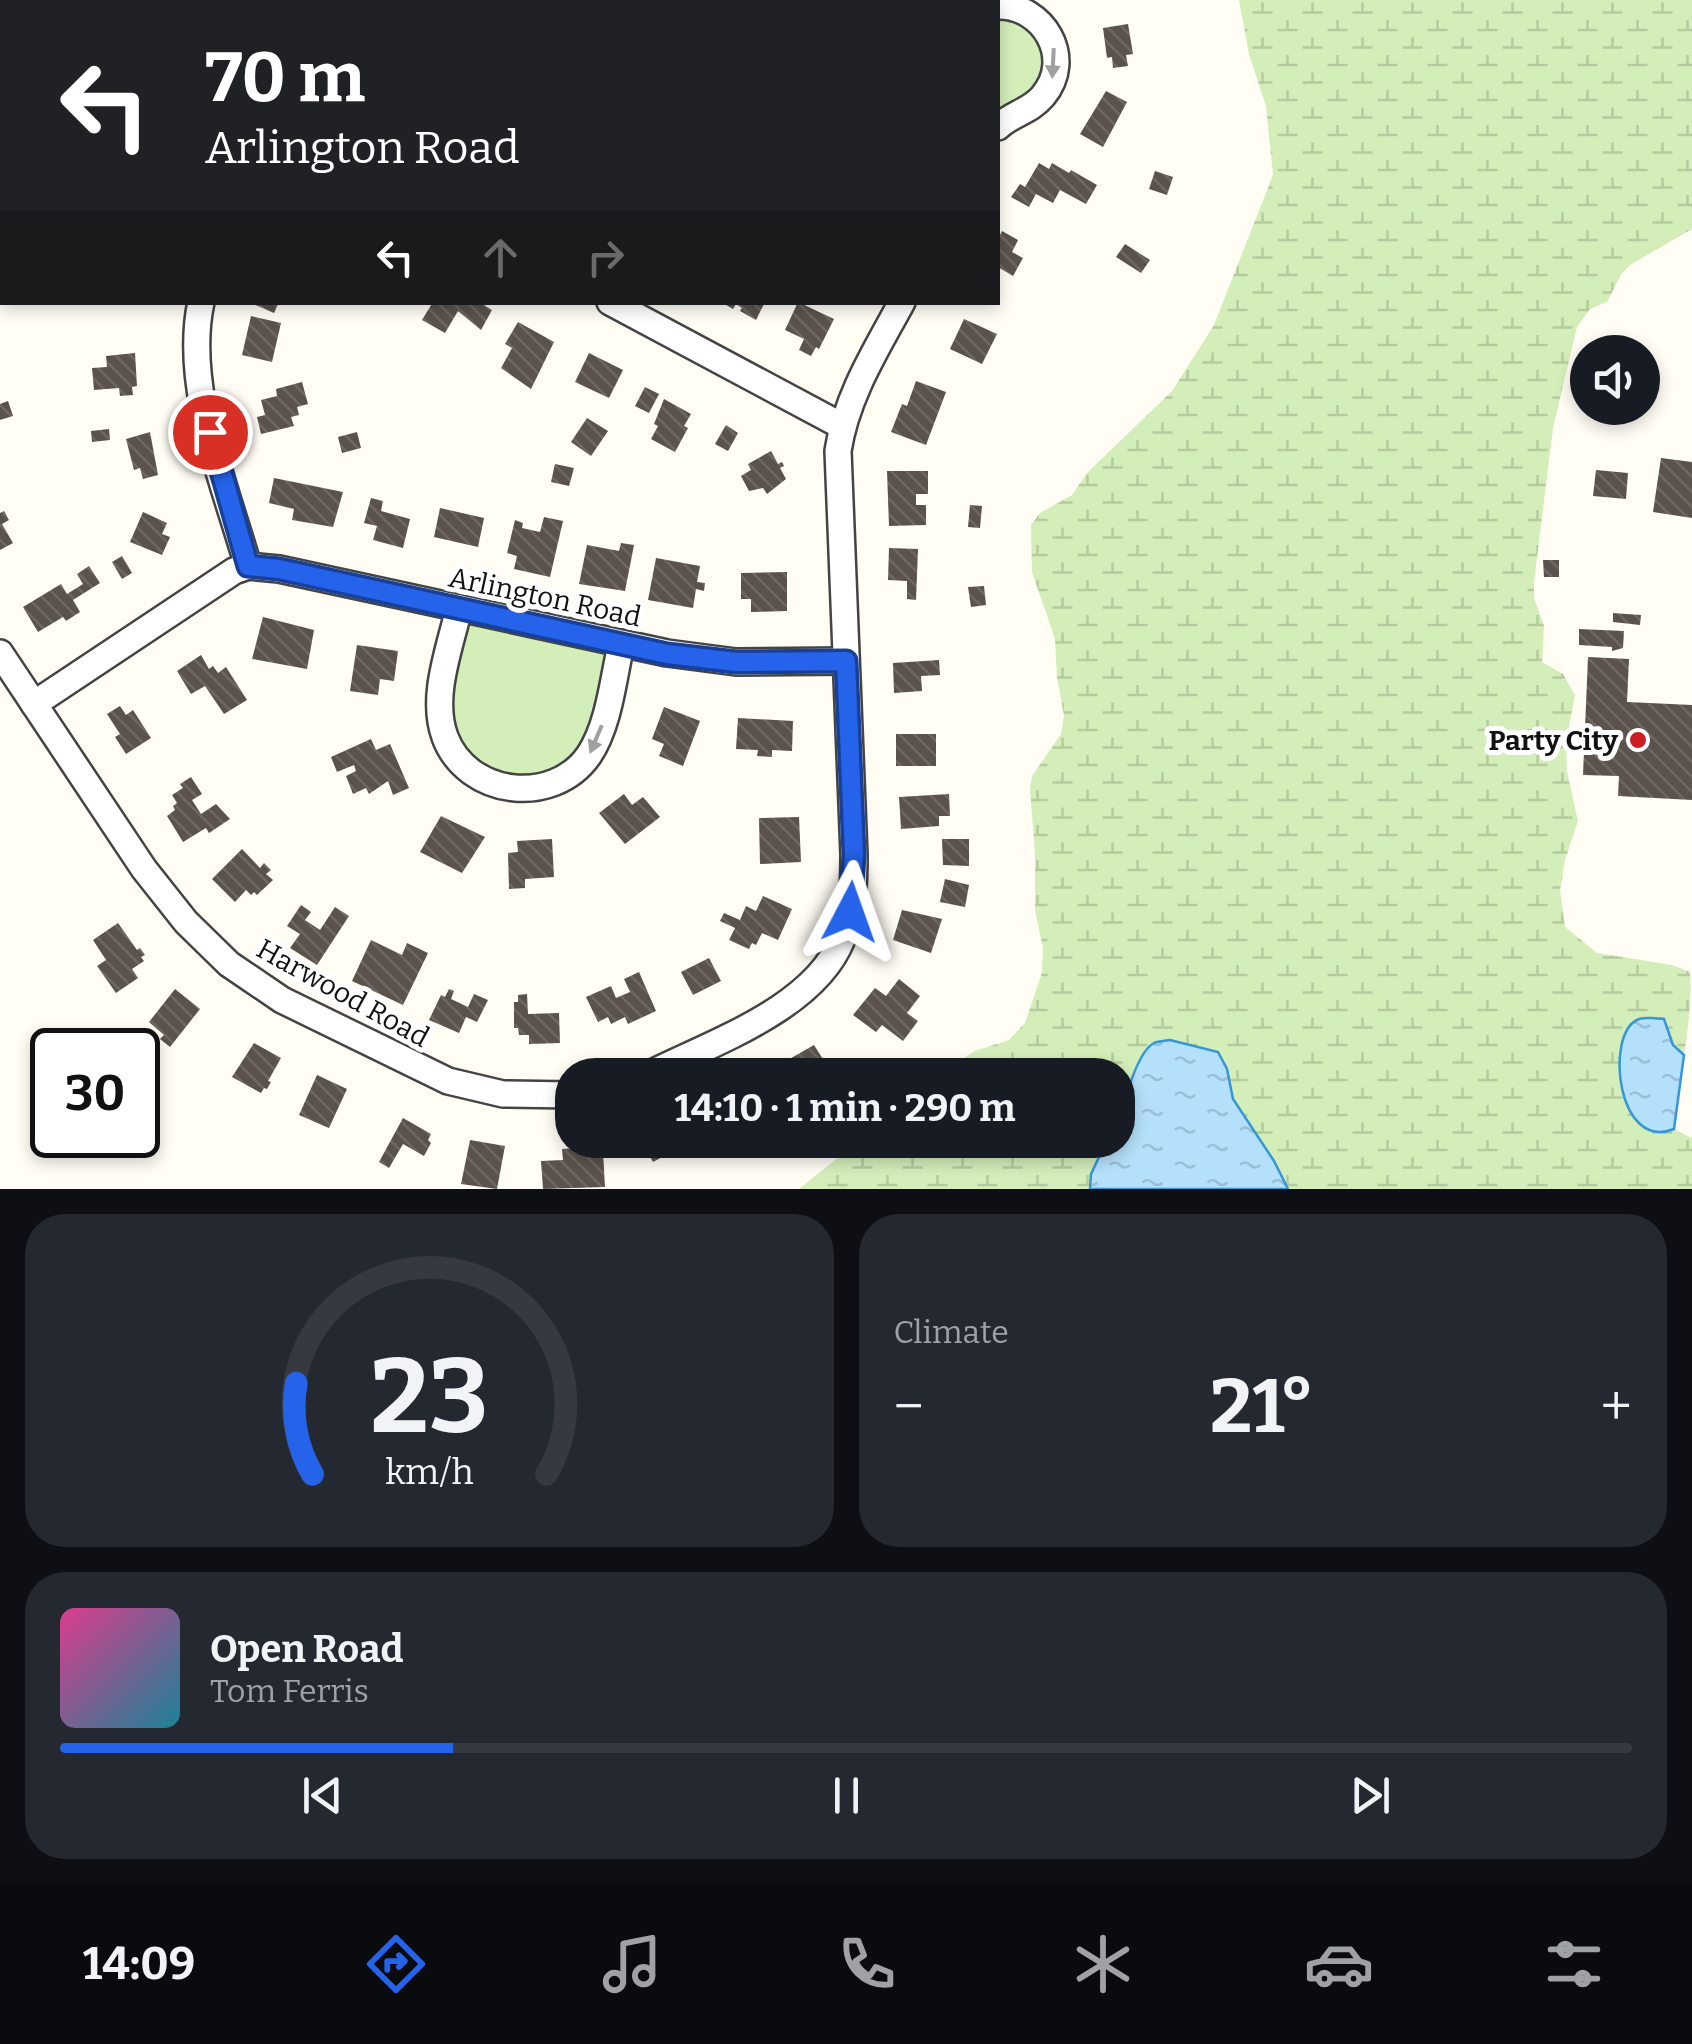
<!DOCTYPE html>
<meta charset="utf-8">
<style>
:root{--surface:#171b24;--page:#242831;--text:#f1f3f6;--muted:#9ea1a6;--line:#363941;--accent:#2563eb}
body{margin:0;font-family:Bitter,serif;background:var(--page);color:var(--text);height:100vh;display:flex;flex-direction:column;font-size:38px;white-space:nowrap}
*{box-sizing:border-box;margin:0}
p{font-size:32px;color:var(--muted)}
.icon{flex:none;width:55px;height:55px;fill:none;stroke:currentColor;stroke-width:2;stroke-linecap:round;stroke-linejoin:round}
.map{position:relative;height:1189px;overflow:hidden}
.panel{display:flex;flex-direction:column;gap:25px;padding:25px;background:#0d0f14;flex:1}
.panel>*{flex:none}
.top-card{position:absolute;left:0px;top:0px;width:1000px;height:305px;box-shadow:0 5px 15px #0003;background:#202124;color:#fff;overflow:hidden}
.fabs{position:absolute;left:1570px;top:335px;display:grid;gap:20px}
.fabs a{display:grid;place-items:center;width:90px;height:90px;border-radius:50%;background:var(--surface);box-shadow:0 5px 15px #0003;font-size:50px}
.speed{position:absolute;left:30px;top:1028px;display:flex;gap:20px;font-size:50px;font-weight:700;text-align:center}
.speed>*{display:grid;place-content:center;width:130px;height:130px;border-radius:50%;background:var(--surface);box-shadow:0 5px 15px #0003;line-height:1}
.speed .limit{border:5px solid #111;border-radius:15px;background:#fff;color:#111}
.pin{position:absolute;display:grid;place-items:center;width:85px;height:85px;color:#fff;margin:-42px;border:5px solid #fff;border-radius:50%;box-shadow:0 2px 10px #0007}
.me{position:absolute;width:110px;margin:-55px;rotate:4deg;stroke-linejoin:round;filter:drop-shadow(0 0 8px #0008)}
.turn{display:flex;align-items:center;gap:35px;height:210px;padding:0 40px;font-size:45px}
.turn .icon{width:130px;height:130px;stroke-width:2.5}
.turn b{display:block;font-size:70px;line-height:85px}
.lanes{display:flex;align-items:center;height:95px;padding:0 40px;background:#0003;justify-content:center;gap:50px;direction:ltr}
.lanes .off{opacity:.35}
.big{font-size:75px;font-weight:700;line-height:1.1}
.panel .widget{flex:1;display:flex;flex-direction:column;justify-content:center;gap:15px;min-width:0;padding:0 35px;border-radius:40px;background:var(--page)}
.panel .dial{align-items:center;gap:0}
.dial svg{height:260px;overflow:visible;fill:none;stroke:var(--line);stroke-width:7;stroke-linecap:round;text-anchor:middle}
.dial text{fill:var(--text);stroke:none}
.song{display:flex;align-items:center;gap:30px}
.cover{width:120px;height:120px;border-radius:15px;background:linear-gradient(135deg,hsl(330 70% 55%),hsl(190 70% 35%))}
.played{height:10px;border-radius:5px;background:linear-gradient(90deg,var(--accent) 25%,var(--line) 25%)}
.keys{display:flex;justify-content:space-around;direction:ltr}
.heat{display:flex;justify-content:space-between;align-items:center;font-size:55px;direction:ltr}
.panel .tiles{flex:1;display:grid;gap:25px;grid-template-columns:1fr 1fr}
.widget:last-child{grid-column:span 2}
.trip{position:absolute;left:555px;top:1058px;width:580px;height:100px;border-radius:40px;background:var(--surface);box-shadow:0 5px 15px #0003;font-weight:700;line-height:100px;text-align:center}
.dock{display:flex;height:160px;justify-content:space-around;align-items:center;background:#090b0e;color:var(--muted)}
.dock .icon{width:70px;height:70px}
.dock .active{color:var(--accent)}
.dock b{font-size:45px;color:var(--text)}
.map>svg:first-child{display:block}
.wetland{fill:url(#wetland-marsh)}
.park{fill:#d4eeba}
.water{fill:url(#water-ripples);stroke:#3596d8;stroke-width:2.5}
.building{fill:url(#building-back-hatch)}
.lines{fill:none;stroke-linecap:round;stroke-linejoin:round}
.street-casing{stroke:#444;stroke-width:30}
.street{stroke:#fff;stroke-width:25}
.oneway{fill:#a0a0a0}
.route-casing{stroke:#184099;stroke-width:25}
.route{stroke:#2563eb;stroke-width:18}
.poi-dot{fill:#ce1c23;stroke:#fff;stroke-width:4}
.labels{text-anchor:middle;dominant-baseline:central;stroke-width:10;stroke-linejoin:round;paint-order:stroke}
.street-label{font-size:28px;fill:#111;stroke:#fff}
.poi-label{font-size:28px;font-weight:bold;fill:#111;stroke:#fff;text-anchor:end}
</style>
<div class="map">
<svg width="1692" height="1189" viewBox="0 0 1692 1189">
<defs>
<pattern id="wetland-marsh" width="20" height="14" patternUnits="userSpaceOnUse" patternTransform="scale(2.5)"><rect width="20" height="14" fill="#d4eeba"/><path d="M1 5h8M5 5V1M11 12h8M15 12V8" fill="none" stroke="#b5cb9f"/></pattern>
<pattern id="water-ripples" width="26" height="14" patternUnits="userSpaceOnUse" patternTransform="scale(2.5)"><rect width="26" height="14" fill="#b4e0fb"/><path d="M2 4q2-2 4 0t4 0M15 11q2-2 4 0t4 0" fill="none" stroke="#9abfd6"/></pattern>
<pattern id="building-back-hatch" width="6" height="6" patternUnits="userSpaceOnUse" patternTransform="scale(2.5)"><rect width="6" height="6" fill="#5b524c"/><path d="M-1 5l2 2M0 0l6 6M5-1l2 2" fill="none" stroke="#6e6662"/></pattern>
</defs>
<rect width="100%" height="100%" fill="#fffdf4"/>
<!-- wetland -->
<g class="wetland">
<path d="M1239 0H1692V229L1630 265 1622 273 1607 302 1590 309 1577 327 1553 428 1534 582V598L1544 626 1542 662 1563 674 1575 695 1566 742 1567 772 1578 821 1565 860 1560 890 1565 927 1597 953 1672 965 1690 972C1692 997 1688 1029 1684 1055L1673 1045 1664 1019 1667 1132 1674 1129 1692 1138V1189H1288L1274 1161 1233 1099 1227 1069 1218 1052 1187 1043 1137 1063 1118 1119V1075H936L975 1051 1009 1040 1025 1023 1042 973 1043 948 1035 910V854L1030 789 1032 776 1061 734 1064 716 1057 677 1055 639 1032 572 1031 525 1040 513 1072 495 1087 473 1172 391 1214 325 1273 175 1266 106 1249 54Z"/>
<polygon points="860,1140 1107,1140 1091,1174 1090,1189 799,1189"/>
</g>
<!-- park -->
<g class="park">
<polygon points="998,6 1034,16 1054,75 998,127"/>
<polygon points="459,608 621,645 592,750 514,789 445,737"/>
</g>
<!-- water -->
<g class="water">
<path d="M1652 1018 1664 1019 1673 1045 1684 1055 1674 1129C1617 1152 1605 1035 1637 1020 1641 1017 1647 1018 1652 1018Z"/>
<path d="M1170 1040 1218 1052 1227 1069 1233 1099 1274 1161 1288 1189H1090L1091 1174 1107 1140H1118C1118 1119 1135 1053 1154 1043 1159 1041 1165 1041 1170 1040Z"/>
</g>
<!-- building -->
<g class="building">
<polygon points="1128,24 1133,54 1126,55 1128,66 1113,68 1112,57 1107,58 1103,28"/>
<polygon points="1106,91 1127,102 1103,147 1080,134"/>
<polygon points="1039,163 1049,169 1052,163 1069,173 1071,170 1097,185 1086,204 1060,190 1053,203 1036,194 1029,207 1011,197 1020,184 1025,187"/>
<polygon points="1155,171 1173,177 1167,195 1149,189"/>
<polygon points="1002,231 1018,240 1012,252 1023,258 1013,276 998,267 998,239"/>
<polygon points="1125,244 1150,260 1141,273 1116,257"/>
<polygon points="249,302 279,302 274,313"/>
<polygon points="433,302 479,302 492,310 481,330 458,311 445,333 422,320"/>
<polygon points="721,302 765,302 756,320 740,311 742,308 736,304 733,309"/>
<polygon points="798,302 834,319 819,349 816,347 811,356 799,350 804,339 785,330"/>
<polygon points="251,316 281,323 272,362 242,355"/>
<polygon points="964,319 997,334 982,364 950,349"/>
<polygon points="518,322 554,342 531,389 501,368 512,348 505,344"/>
<polygon points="135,353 137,386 132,387 133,395 120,396 119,388 94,390 92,368 107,367 106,356"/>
<polygon points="589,353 623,370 609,398 575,382"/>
<polygon points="916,381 946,392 926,445 891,432 902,404 907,406"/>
<polygon points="302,382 308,404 297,407 299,415 291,417 294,426 261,434 257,417 265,415 261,400 277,396 276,389"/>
<polygon points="645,387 659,394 649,413 635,406"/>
<polygon points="664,399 691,414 684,426 688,428 675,452 651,439 658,426 654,424"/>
<polygon points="8,401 13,416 0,420 0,404"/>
<polygon points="587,418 608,431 591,456 571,442"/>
<polygon points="726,425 738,433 728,451 715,444"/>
<polygon points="109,429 110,440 92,442 91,431"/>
<polygon points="150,432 158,475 143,479 140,468 134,470 126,439"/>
<polygon points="357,432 361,448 342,453 338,437"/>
<polygon points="771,451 778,464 782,462 784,466 780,468 786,479 767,494 763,488 749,491 741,476 751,470 748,464"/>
<polygon points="1661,458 1692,462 1692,518 1653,512"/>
<polygon points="555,464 574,468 569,486 551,482"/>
<polygon points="1596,470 1628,473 1626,499 1593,496"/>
<polygon points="887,471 928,471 928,494 916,494 916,505 926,505 926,525 889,526"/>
<polygon points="274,478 343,492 333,527 292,520 294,509 269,503"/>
<polygon points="371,498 383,501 381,511 410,519 403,548 373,540 377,526 364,523"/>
<polygon points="970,505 982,506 980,528 968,527"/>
<polygon points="440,508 484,518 478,547 434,537"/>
<polygon points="4,511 9,520 2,524 13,543 0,550 0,513"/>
<polygon points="143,512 167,523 162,534 170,537 162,555 130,542"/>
<polygon points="544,517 563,521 550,577 514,569 517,556 507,553 515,520 523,523 522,528 540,532"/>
<polygon points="621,543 634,545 625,591 579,584 587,545 619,551"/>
<polygon points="889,548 918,549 916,600 907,599 907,581 888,580"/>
<polygon points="122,556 132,573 122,579 112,562"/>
<polygon points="656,558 700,566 697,582 705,583 704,591 696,589 693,608 648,600"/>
<polygon points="1543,560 1559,560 1559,577 1544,577"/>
<polygon points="89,566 100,583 73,600 80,612 66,621 63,617 38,632 23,607 61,584 67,594 83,584 77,574"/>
<polygon points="787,572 787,611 751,612 751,599 741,599 741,573"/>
<polygon points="984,586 986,605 971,607 968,587"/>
<polygon points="1613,613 1641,615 1640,625 1613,622"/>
<polygon points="263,617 314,630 307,669 252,659"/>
<polygon points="1579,629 1624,631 1623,648 1612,651 1612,647 1579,645"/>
<polygon points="357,645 398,651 394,681 380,679 378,695 350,691"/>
<polygon points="201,655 209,669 213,666 218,673 226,667 247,700 224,714 205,686 191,694 177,671"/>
<polygon points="1588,657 1629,659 1627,702 1692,705 1692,800 1618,796 1619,776 1583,775"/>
<polygon points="939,660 940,675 921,676 922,691 894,693 893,663"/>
<polygon points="120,706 126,715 133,710 151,738 126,754 115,737 120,734 107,714"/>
<polygon points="664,707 700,721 683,766 659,756 664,744 652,739"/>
<polygon points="738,718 793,721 792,751 772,750 772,757 757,756 758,750 736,749"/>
<rect x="896" y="734" width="40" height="32"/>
<polygon points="371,739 376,750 390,744 409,788 393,795 388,781 369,794 366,788 353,794 346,776 356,771 354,765 337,772 331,757"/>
<polygon points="191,777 202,794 192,800 201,814 216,804 230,819 209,833 206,828 183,842 167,816 175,810 173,806 177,803 172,795 183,788 180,784"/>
<polygon points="624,794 632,805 643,797 660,817 625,844 599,813"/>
<polygon points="949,794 950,816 939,816 939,826 901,829 899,797"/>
<polygon points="441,816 485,837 462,873 420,852"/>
<polygon points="799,817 801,862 760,864 759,818"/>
<polygon points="552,839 554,877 525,879 525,888 509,889 508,853 518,852 517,841"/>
<polygon points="942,839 969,839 969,866 943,865"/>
<polygon points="242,849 260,868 264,863 271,870 266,874 273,880 257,895 254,892 251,895 246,890 235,902 212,879"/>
<polygon points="945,879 969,885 965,907 940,902"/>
<polygon points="763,896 792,909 778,940 762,933 756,945 752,943 749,949 729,940 735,928 720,921 724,913 740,920 746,906 756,911"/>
<polygon points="301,905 311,912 305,920 320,930 335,907 349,916 317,965 290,948 300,934 287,926"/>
<polygon points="902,910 942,919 931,953 893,940"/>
<polygon points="118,923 137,950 140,948 145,955 141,957 144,961 132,969 138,978 116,993 97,966 106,960 93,940"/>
<polygon points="371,940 402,955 407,943 428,953 403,1005 352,981"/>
<polygon points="709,958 721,981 693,995 681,972"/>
<polygon points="639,972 656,1011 628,1024 625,1017 611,1024 608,1017 598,1022 586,997 611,986 616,998 630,992 624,979"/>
<polygon points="899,979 920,996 907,1013 918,1021 903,1041 882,1025 876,1032 853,1015 875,988 886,996"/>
<polygon points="175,989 200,1009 170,1047 160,1039 164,1035 149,1022"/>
<polygon points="449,989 454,991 451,999 468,1007 474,994 488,1000 477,1022 466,1017 459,1033 429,1020 441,995 445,997"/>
<polygon points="527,994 528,1014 559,1013 560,1043 529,1044 529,1035 519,1035 518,1028 514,1028 514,1002 518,1002 518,995"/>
<polygon points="254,1043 281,1058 268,1081 271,1082 267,1089 264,1088 261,1093 232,1077"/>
<polygon points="814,1045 833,1075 793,1075 786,1061"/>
<polygon points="317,1075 347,1089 329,1128 299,1115"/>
<polygon points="403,1118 431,1134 428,1140 431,1143 424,1156 403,1144 389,1168 379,1162"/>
<polygon points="470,1140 505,1146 497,1189 461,1184"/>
<polygon points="643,1140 678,1140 681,1147 653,1162 648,1153 643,1156 639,1147 645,1144"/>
<polygon points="593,1147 594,1151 603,1151 605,1187 543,1189 541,1161 563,1160 562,1149"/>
</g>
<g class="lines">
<defs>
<g id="street">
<polyline points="680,0 684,2"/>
<polyline points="351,2 353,0"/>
<path d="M998 6C1043 5 1075 58 1043 96 1031 111 1011 114 998 127"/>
<path d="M201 302C183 386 225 485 248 566"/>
<polyline points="610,302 842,426"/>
<path d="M459 608C450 648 430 697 445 737 467 796 553 807 589 755 609 725 613 680 621 645"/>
<polyline points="0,653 144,869 186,922 229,964 282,1000 448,1081 503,1094 572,1095"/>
<polyline points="34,704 234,571 248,566 279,569 667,653 736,662 846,661"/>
<path d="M648 1075C711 1043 814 1009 842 939 853 912 854 883 854 855L838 451C846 397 876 350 902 302"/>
</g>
</defs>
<!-- street casing -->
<use href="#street" class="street-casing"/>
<!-- street -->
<use href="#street" class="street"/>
</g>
<!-- one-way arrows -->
<defs><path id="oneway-solid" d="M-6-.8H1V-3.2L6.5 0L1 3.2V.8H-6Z" transform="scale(2.5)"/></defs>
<g class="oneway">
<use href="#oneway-solid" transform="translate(1053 63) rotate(93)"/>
<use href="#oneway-solid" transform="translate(596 739) rotate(113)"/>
</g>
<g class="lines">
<defs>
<polyline id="route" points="210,432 248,566 279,569 667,654 736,662 846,661 854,855 850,912"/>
</defs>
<!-- route casing -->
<use href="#route" class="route-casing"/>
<!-- route -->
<use href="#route" class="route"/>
</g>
<!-- markers -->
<circle class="poi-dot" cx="1638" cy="740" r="10"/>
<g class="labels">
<!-- street labels -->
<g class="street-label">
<text transform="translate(545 597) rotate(12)">Arlington Road</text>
<text transform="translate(343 993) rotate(29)">Harwood Road</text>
</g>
<!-- poi labels -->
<g class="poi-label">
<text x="1618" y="740">Party City</text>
</g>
</g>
</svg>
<div class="fabs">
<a><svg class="icon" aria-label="sound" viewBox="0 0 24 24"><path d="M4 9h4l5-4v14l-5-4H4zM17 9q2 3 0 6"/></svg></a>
</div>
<div class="speed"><div class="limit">30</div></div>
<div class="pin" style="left:210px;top:432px;background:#d93025"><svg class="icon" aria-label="arrive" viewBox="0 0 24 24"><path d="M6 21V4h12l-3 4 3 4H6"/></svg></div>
<svg class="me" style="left:850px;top:912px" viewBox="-20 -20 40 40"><path d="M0-17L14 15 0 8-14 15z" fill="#2563eb" stroke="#fff" stroke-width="4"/></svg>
<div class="trip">14:10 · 1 min · 290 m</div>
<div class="top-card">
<div class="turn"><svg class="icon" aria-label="left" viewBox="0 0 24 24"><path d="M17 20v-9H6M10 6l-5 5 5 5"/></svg><div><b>70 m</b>Arlington Road</div></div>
<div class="lanes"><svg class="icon" aria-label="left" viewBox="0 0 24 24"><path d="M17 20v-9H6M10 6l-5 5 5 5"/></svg><svg class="icon off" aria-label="ahead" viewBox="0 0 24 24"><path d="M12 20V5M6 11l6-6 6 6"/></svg><svg class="icon off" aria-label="right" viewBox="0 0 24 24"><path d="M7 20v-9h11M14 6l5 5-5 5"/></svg></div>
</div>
</div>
<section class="panel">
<div class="tiles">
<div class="widget dial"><svg viewBox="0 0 100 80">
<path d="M14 69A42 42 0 1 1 86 69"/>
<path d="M14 69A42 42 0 0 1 9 41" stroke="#2563eb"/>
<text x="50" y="56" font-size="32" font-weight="700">23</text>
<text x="50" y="72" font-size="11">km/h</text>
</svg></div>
<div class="widget"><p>Climate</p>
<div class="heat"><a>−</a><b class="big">21°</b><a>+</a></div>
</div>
<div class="widget">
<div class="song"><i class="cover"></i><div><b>Open Road</b><p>Tom Ferris</p></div></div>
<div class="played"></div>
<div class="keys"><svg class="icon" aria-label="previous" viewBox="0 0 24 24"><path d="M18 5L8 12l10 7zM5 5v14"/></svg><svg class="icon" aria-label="pause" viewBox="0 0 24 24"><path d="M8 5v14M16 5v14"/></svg><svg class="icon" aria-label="next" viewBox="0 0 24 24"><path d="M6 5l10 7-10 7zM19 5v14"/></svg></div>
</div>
</div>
</section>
<nav class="dock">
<b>14:09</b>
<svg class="icon active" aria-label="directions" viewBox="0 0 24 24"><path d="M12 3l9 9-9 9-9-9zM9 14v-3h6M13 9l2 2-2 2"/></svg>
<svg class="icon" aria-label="music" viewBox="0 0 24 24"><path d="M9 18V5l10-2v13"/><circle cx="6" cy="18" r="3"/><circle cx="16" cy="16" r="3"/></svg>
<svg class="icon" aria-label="phone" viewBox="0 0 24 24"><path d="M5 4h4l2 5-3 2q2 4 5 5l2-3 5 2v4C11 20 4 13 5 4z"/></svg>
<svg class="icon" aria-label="climate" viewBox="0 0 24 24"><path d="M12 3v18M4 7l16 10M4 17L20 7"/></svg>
<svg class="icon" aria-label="car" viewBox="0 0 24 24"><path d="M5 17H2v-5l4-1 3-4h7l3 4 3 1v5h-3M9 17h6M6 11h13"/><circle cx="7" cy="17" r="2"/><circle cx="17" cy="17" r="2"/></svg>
<svg class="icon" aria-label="filters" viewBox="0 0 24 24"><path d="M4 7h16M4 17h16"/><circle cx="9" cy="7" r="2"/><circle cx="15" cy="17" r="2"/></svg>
</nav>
